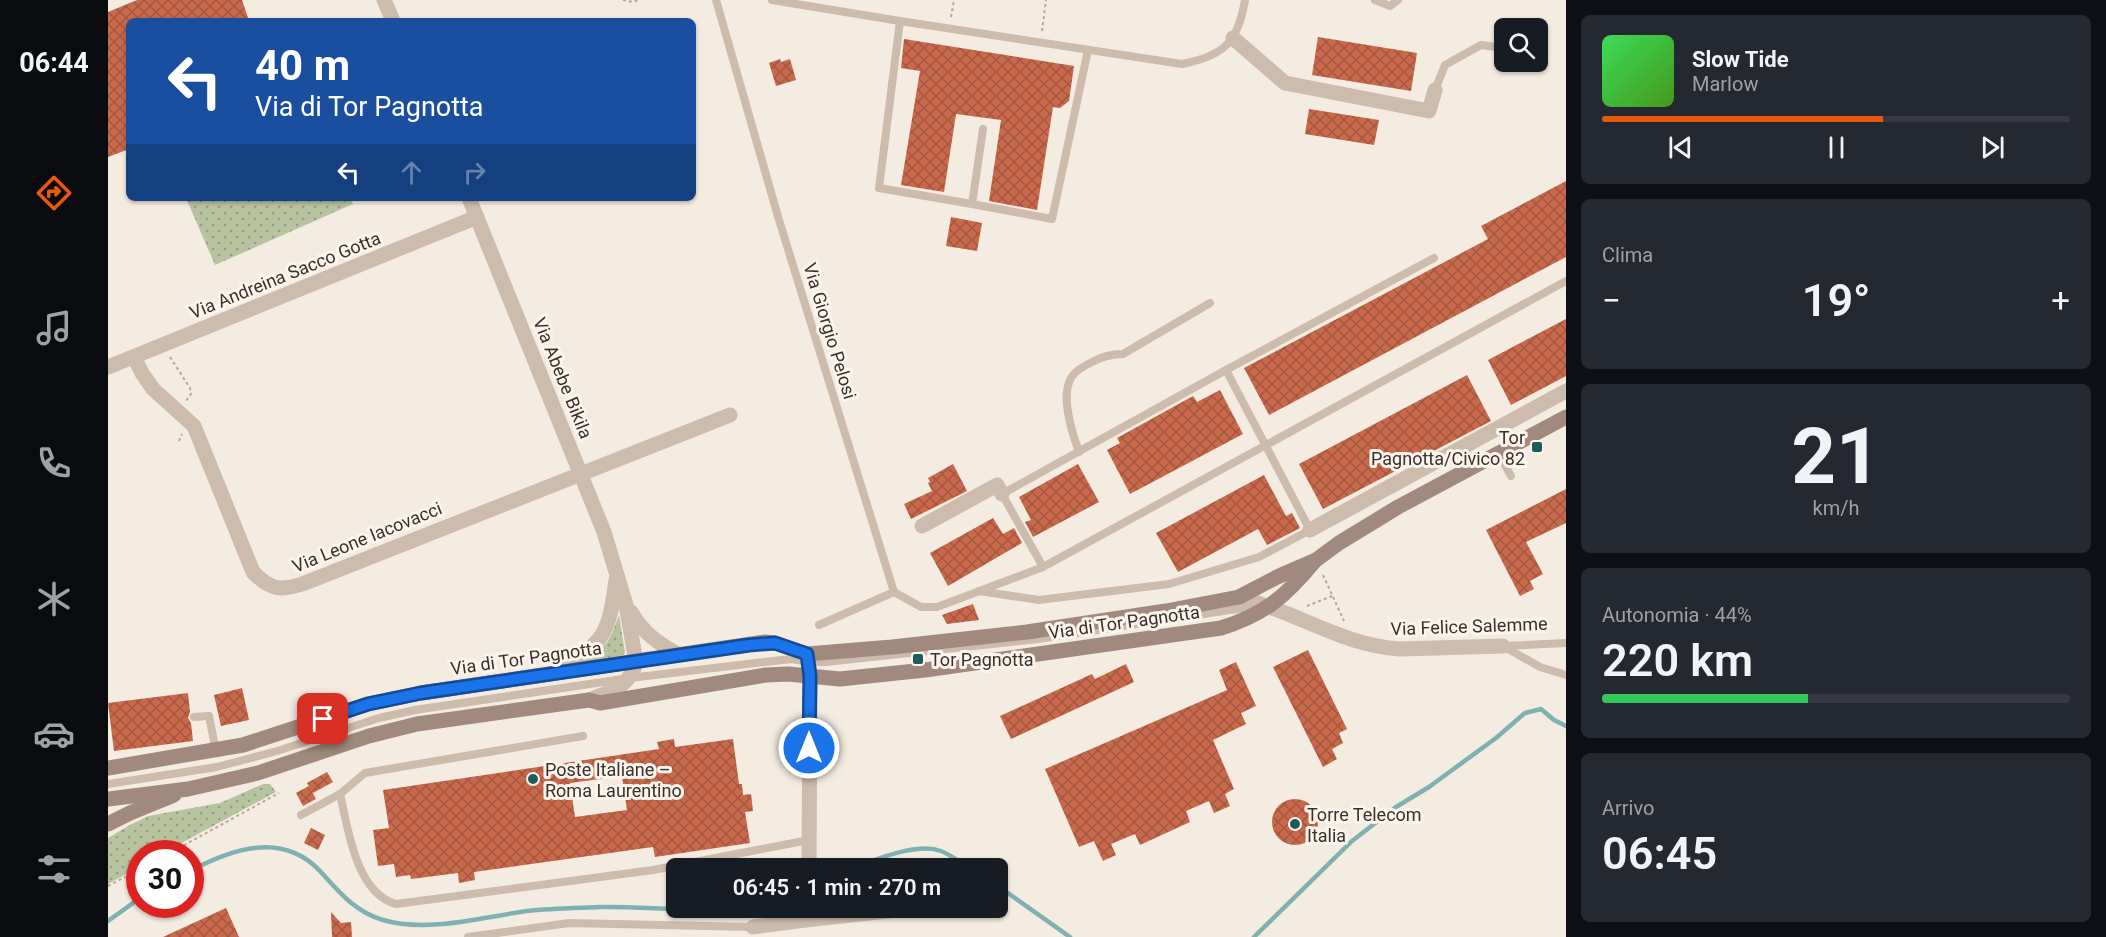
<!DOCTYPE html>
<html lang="it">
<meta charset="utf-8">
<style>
:root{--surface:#171b24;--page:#242831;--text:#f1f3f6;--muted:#9ea1a6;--line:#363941;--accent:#ea580c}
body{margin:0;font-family:Roboto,sans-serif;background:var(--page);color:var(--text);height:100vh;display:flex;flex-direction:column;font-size:22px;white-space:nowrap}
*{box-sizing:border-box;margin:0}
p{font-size:20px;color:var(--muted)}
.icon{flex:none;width:33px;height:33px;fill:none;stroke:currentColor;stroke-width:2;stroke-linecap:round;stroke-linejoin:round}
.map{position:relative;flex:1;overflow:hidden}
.panel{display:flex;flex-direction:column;gap:15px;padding:15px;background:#0d0f14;width:540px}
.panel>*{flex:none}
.guide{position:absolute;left:18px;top:18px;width:570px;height:183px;border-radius:9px;box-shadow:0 2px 4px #0004;background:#1a4fa0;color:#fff;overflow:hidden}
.tools{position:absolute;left:1386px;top:18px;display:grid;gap:12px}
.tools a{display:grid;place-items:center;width:54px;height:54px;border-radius:9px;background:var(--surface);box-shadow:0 2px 4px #0004;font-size:30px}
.speed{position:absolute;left:18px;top:840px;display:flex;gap:12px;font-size:30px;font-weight:700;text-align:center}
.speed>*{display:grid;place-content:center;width:78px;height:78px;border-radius:50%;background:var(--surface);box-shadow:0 2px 4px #0004;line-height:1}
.speed .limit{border:9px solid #d22;background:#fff;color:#111}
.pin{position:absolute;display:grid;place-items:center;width:51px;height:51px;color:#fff;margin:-26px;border-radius:12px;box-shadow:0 3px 9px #0006}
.me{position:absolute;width:66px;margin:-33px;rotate:0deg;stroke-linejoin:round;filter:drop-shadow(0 0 4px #0008)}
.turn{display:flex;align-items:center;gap:21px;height:126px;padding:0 30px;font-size:27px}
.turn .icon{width:78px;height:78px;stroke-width:2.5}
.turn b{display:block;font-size:42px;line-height:51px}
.lanes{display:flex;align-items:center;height:57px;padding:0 30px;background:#0003;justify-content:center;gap:30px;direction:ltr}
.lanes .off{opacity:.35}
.big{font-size:45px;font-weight:600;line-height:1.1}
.panel .widget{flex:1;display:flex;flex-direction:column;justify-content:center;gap:9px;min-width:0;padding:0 21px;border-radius:9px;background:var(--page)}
.panel .dial{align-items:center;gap:0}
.dial b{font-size:78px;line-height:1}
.song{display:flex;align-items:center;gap:18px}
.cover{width:72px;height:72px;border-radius:9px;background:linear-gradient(135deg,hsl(130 70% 55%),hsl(100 70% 35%))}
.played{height:6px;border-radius:3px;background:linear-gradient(90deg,var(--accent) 60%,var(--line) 60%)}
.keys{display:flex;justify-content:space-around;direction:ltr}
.heat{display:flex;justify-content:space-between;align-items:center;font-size:33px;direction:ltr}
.charge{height:9px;border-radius:4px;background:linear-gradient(90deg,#34c759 44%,var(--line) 0)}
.trip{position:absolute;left:558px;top:858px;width:342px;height:60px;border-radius:9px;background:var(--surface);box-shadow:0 2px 4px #0004;font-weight:600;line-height:60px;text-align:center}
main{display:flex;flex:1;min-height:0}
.tabs{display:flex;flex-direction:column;width:108px;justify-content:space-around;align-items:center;background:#090b0e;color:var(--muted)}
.tabs .icon{width:42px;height:42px}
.tabs .on{color:var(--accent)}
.tabs b{font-size:27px;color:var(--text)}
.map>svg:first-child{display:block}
.grass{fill:url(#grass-dots)}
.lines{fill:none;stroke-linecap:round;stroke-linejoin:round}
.stream{stroke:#7fb0b2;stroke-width:4.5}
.building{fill:url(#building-cross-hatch);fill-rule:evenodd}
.path{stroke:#b9a596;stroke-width:2;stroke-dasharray:3 3;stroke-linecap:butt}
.lane{stroke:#cdbbac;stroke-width:8}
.street{stroke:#cdbbac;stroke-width:15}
.secondary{stroke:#a18a7d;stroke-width:15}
.route-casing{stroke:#114b97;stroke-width:15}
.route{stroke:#1a73e8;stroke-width:10}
.poi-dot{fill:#1f5a5e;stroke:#fbf5ee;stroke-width:2}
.labels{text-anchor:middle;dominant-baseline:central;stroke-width:6;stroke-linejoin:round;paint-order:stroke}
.street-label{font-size:18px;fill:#3b302b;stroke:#fbf5ee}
.poi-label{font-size:18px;fill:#3b302b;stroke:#fbf5ee;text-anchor:start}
</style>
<main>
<nav class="tabs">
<b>06:44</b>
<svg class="icon on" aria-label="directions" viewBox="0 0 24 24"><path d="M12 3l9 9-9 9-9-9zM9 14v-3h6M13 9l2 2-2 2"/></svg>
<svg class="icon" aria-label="music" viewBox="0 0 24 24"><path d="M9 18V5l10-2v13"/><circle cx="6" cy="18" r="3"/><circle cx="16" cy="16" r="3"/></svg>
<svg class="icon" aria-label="phone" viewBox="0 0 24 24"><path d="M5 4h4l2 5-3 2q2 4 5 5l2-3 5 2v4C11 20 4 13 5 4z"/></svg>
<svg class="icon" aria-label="climate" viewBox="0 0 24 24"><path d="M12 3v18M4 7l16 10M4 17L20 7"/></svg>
<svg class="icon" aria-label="car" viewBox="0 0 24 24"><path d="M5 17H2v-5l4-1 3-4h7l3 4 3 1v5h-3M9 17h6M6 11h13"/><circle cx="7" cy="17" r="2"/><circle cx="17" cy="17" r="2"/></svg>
<svg class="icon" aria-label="filters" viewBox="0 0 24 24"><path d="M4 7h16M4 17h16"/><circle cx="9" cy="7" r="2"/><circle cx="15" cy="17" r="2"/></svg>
</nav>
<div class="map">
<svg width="1458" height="937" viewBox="0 0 1458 937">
<defs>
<pattern id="grass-dots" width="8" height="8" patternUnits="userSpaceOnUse" patternTransform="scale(1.5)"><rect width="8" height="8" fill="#b8c4a0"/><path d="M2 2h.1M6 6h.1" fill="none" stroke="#97a083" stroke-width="1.8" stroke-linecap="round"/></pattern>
<pattern id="building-cross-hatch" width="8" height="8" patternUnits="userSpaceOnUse" patternTransform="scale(1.5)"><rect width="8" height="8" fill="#c8694b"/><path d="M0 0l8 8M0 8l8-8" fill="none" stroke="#a4573f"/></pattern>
</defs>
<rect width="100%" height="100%" fill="#f4ebe1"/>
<!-- grass -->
<g class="grass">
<polygon points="78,198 242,198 245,204 107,265"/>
<path d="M511 615 517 652 516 655 479 662 478 660C499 647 503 638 511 615Z"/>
<polygon points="155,784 162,784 168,792 55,853 32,854 31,867 0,884 0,838 20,826 40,816 112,803"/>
</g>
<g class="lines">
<!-- stream -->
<g class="stream">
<path d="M744 868C768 860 808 842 833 851 843 855 853 863 862 868"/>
<path d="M82 871C124 849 174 831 212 871 231 892 247 912 275 920 319 933 375 917 419 911 443 908 468 908 492 907 537 906 583 913 628 908"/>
<polyline points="890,886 962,937"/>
<polyline points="0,921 32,898"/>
<polyline points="1146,937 1244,841 1288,807 1321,787 1388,738 1417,713 1433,709 1446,720 1458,726"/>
</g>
</g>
<!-- building -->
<g class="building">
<polygon points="29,0 134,0 141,21 21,21 21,149 0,157 0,12"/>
<polygon points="1210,37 1309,53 1303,91 1204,75"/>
<polygon points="796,39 966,66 961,101 952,108 945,107 929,210 881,201 893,120 848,114 836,192 793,185 812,71 793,68"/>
<polygon points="672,59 673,62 682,59 688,80 668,86 661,63"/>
<polygon points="1201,109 1271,120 1266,145 1197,134"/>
<polygon points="1458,181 1458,257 1161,415 1136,368 1380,239 1373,226"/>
<polygon points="843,217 874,223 869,251 838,246"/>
<polygon points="1458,319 1458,376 1403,405 1380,360"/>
<polygon points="1359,375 1383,421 1215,509 1191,464"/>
<polygon points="1112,390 1135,434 1022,494 999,450 1012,443 1009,438 1085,396 1089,402"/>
<polygon points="845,464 859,491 803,519 796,504 824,491 820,483 822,482 820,478"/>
<polygon points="970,464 991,502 925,537 917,522 923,520 911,497"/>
<polygon points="1156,475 1178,516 1184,513 1192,528 1159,545 1150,529 1070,572 1048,533"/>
<polygon points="1458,489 1458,523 1418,542 1435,574 1422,581 1426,589 1412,596 1378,530"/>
<polygon points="885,518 895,534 906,528 914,543 840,586 822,553"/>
<polygon points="865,604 871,620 839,624 834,615"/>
<polygon points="1200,650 1239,729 1231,733 1235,743 1224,749 1229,759 1215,767 1165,667"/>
<polygon points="1128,662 1148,706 1133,713 1138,724 1105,740 1126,789 1117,794 1122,806 1106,813 1101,801 1078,811 1082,822 1032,845 1027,834 1003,844 1008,855 995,861 986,841 971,847 937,769 1119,690 1111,670"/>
<polygon points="1018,664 1026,682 903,739 892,716 984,674 987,679"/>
<polygon points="134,688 141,720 113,726 106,695"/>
<polygon points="80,693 82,712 80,718 83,723 85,741 6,751 0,703"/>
<path d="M566 739 567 747 625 739 631 784H634L635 795 643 794 645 811 637 812 642 843 547 857 545 847 366 872 367 880 351 883 350 873 303 879 302 875 288 877 286 864 270 866 265 830 281 828 275 790 551 749 549 742ZM514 776 519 810 467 817 462 783Z"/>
<polygon points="219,772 225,782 205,793 199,783"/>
<polygon points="201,786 208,799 195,806 188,793"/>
<circle cx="1187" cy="822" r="23"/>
<polygon points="203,828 217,835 210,850 196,843"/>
<polygon points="118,908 131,937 55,937"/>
<polygon points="223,912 233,923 243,922 244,937 224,937"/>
</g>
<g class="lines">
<!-- path -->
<g class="path">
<polyline points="515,0 525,2 530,0"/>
<polyline points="843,17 846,0"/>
<polyline points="934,31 938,0"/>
<polyline points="62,357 82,388 83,394 78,401"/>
<polyline points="71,441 74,434"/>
<polyline points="1215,575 1236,621"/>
<polyline points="1199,606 1224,596"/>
<polyline points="60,854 171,793"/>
<polyline points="0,886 32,869"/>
</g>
<!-- lane -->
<g class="lane">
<polyline points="608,0 671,220 786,592 711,625"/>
<path d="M664 0 792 21 1074 64C1116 56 1130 42 1137 0"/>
<polyline points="1267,0 1282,6 1290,0"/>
<polyline points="792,21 771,188 864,204 875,129"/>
<polyline points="1327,90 1337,65 1373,45 1396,48"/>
<polyline points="864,204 944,219 980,50"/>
<path d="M971 452C964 433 951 392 965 375 970 369 978 365 984 362 995 356 1003 354 1015 354L1102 303"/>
<polyline points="1390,453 1403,476"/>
<polyline points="935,567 894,494 1118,370"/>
<polyline points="871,591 931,600 1061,584 1151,557 1202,530 1118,370 1326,258"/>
<polyline points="786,592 813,607 829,607 935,567 1458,281"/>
<polyline points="1395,646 1432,667 1458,675"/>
<polyline points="1395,646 1458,643"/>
<polyline points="86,717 101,716 108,751"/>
<polyline points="0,784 109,767 169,751 271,718 307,710 522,678 656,662 684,659 701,662 718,662 930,639 1135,608 1151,607"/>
<path d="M232 794C240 829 248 893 288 904L545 870 701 840"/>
<polyline points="193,815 232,794 257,773 475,736"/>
<polyline points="360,937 461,923 645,927"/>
</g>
<!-- street -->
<g class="street">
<polyline points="276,0 285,21"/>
<polyline points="1125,38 1177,83 1321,111 1327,90"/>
<path d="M361 198 496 532 518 605 528 662C522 687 503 691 481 700"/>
<path d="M26 357 34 373 45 389 86 426 145 572C163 591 174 591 197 583L622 415"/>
<polyline points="0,367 369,217"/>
<polyline points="814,526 889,485 894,494"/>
<polyline points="1202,530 1458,391"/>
<path d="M1131 597C1148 602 1164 608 1180 614 1219 630 1250 646 1292 649L1395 646"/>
<path d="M523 612C535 633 550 643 571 655"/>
<polyline points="699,654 702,676 701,868"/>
<path d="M446 673C495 641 500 640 508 580"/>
<polyline points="697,920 807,908"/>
<polyline points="645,927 697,920 699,908"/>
</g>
<!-- secondary -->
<g class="secondary">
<polyline points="0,768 135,745 260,704 313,693 657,642 667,643 699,654 784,647 919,632 1058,611 1131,597 1169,577 1208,560 1231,543 1290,507 1458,417"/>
<path d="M0 799 80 789 150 773 261 736 309 724 481 700 492 703 658 675 680 674 732 679 817 670 1113 628C1156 615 1178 596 1206 562"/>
<polyline points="0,824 22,813 66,795"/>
</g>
</g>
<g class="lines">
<defs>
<polyline id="route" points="215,719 260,704 313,693 641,645 667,643 699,654 702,676 701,748"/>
</defs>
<!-- route casing -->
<use href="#route" class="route-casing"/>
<!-- route -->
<use href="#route" class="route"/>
</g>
<!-- markers -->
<g class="poi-dot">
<rect x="1423" y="441" width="12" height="12" rx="3"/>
<rect x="804" y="653" width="12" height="12" rx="3"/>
<circle cx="425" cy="779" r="6"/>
<circle cx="1187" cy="824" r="6"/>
</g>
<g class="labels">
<!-- street labels -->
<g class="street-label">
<text transform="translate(177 275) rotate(-22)">Via Andreina Sacco Gotta</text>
<text transform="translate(722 331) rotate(73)">Via Giorgio Pelosi</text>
<text transform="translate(455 378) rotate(68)">Via Abebe Bikila</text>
<text transform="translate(259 537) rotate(-22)">Via Leone Iacovacci</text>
<text transform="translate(1016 622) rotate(-8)">Via di Tor Pagnotta</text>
<text transform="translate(1361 626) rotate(-2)">Via Felice Salemme</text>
<text transform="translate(418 658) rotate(-8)">Via di Tor Pagnotta</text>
</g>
<!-- poi labels -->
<g class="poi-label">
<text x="1417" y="437" text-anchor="end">Tor<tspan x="1417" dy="21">Pagnotta/Civico 82</tspan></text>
<text x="822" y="659">Tor Pagnotta</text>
<text x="437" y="769">Poste Italiane –<tspan x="437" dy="21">Roma Laurentino</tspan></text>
<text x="1199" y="814">Torre Telecom<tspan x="1199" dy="21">Italia</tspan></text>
</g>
</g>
</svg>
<div class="tools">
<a><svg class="icon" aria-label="search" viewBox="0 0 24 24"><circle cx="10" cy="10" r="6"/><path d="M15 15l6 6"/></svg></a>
</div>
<div class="speed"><div class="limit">30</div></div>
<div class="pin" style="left:215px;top:719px;background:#d93025"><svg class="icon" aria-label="arrive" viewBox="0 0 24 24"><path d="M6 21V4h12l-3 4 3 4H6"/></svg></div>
<svg class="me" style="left:701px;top:748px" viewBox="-20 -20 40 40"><circle r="17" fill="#1a73e8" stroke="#fff" stroke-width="3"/><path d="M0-11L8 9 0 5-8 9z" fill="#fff"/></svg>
<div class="trip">06:45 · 1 min · 270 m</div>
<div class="guide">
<div class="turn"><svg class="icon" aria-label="left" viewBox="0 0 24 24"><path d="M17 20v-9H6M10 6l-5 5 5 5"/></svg><div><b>40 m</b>Via di Tor Pagnotta</div></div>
<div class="lanes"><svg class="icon" aria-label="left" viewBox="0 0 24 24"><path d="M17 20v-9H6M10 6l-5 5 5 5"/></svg><svg class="icon off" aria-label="ahead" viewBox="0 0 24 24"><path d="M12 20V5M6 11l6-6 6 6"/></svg><svg class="icon off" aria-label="right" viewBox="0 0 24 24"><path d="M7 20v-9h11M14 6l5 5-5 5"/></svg></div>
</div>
</div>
<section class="panel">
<div class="widget">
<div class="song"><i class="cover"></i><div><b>Slow Tide</b><p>Marlow</p></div></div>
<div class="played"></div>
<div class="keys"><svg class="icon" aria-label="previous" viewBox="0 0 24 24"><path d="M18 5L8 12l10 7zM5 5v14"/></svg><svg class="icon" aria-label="pause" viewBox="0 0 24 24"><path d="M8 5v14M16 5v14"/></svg><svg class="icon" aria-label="next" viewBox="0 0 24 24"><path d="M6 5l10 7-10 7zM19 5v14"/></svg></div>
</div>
<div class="widget"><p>Clima</p>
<div class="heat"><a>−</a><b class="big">19°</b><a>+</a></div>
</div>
<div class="widget dial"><b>21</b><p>km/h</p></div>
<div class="widget"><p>Autonomia · 44%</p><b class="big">220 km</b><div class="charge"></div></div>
<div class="widget"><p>Arrivo</p><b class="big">06:45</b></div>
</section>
</main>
